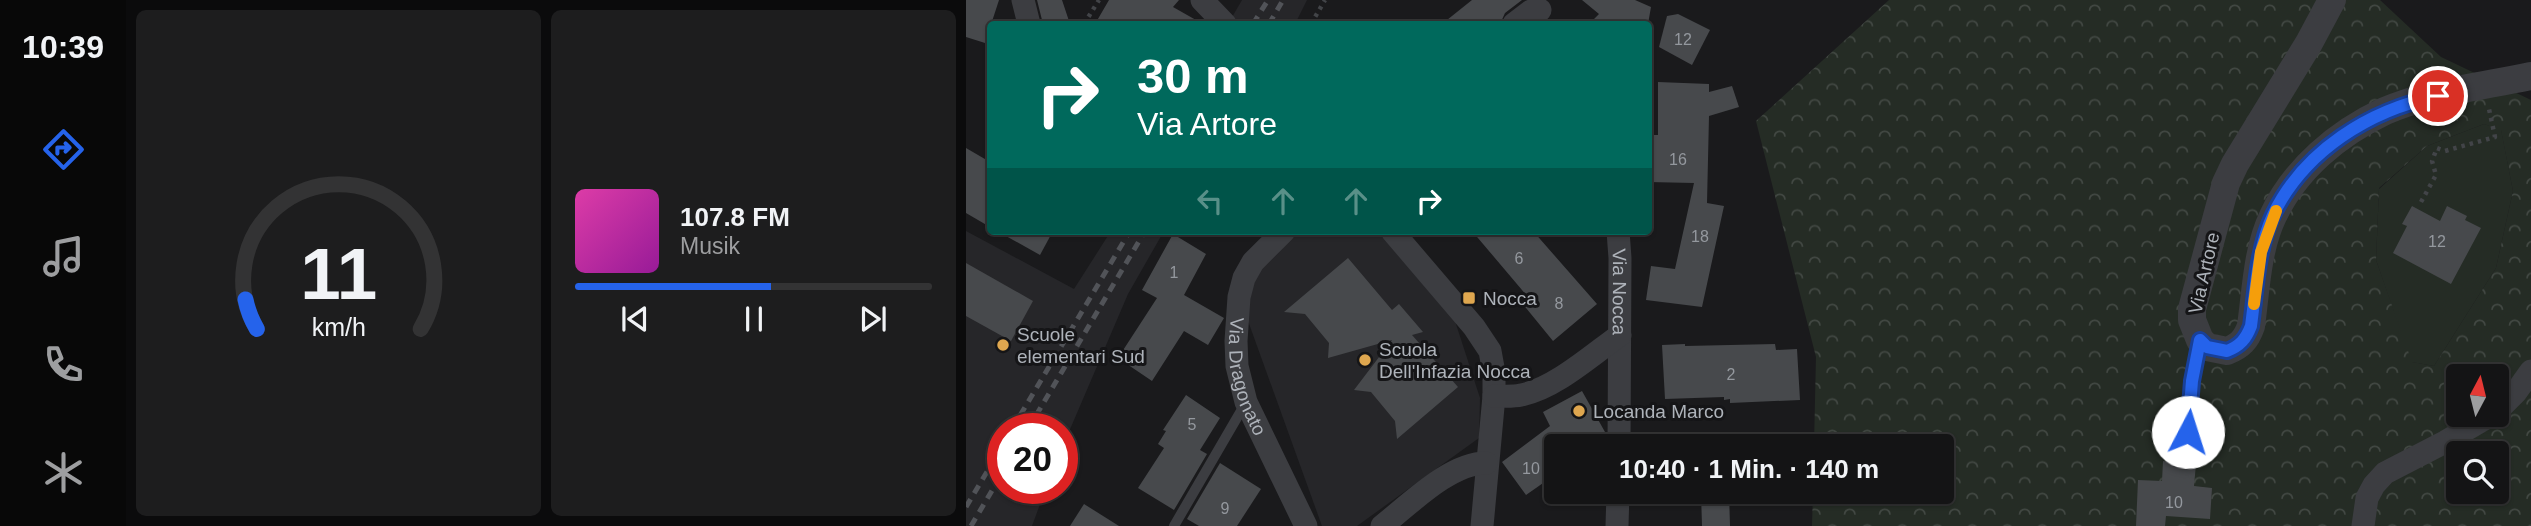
<!DOCTYPE html>
<html lang="de">
<meta charset="utf-8">
<style>
:root{--surface:#141415;--page:#1d1d1e;--text:#f1f3f6;--muted:#9d9ea0;--line:#333334;--accent:#2563eb}
body{margin:0;font-family:Arial,sans-serif;background:var(--page);color:var(--text);height:100vh;display:flex;flex-direction:column;font-size:26px;white-space:nowrap}
*{box-sizing:border-box;margin:0}
p{font-size:23px;color:var(--muted)}
.icon{flex:none;width:38px;height:38px;fill:none;stroke:currentColor;stroke-width:2;stroke-linecap:round;stroke-linejoin:round}
.map{position:relative;flex:1;overflow:hidden}
.panel{display:flex;flex-direction:column;gap:10px;padding:10px;background:#0b0b0c;width:840px}
.panel>*{flex:none}
.hud{position:absolute;left:21px;top:21px;width:665px;height:214px;border-radius:7px;box-shadow:0 2px 5px #0004,0 0 0 2px var(--line);background:#00695c;color:#fff;overflow:hidden}
.needle{width:46px;rotate:7deg}
.buttons{position:absolute;left:1480px;top:364px;display:grid;gap:14px}
.buttons a{display:grid;place-items:center;width:63px;height:63px;border-radius:7px;background:var(--surface);box-shadow:0 2px 5px #0004,0 0 0 2px var(--line);font-size:35px}
.speed{position:absolute;left:21px;top:413px;display:flex;gap:14px;font-size:35px;font-weight:700;text-align:center}
.speed>*{display:grid;place-content:center;width:91px;height:91px;border-radius:50%;background:var(--surface);box-shadow:0 2px 5px #0004,0 0 0 2px var(--line);line-height:1}
.speed .limit{border:10px solid #d22;background:#fff;color:#111}
.pin{position:absolute;display:grid;place-items:center;width:60px;height:60px;color:#fff;margin:-30px;border:4px solid #fff;border-radius:50%;box-shadow:0 2px 7px #0007}
.me{position:absolute;width:77px;margin:-38px;rotate:5deg;stroke-linejoin:round;filter:drop-shadow(0 0 5px #0008)}
.turn{display:flex;align-items:center;gap:24px;height:147px;padding:0 35px;font-size:32px}
.turn .icon{width:91px;height:91px;stroke-width:2.5}
.turn b{display:block;font-size:49px;line-height:60px}
.lanes{display:flex;align-items:center;height:66px;padding:0 35px;background:#0003;justify-content:center;gap:35px;direction:ltr}
.lanes .off{opacity:.35}
.panel .tile{flex:1;display:flex;flex-direction:column;justify-content:center;gap:10px;min-width:0;padding:0 24px;border-radius:10px;background:var(--page)}
.panel .dial{align-items:center;gap:0}
.dial svg{height:182px;overflow:visible;fill:none;stroke:var(--line);stroke-width:7;stroke-linecap:round;text-anchor:middle}
.dial text{fill:var(--text);stroke:none}
.song{display:flex;align-items:center;gap:21px}
.cover{width:84px;height:84px;border-radius:10px;background:linear-gradient(135deg,hsl(320 70% 55%),hsl(300 70% 35%))}
.played{height:7px;border-radius:4px;background:linear-gradient(90deg,var(--accent) 55%,var(--line) 55%)}
.keys{display:flex;justify-content:space-around;direction:ltr}
.panel .tiles{flex:1;display:grid;gap:10px;grid-template-columns:repeat(2,1fr)}
.trip{position:absolute;left:578px;top:434px;width:410px;height:70px;border-radius:7px;background:var(--surface);box-shadow:0 2px 5px #0004,0 0 0 2px var(--line);font-weight:600;line-height:70px;text-align:center}
main{display:flex;flex:1;min-height:0}
.dock{display:flex;flex-direction:column;width:126px;justify-content:space-around;align-items:center;background:#080808;color:var(--muted)}
.dock .icon{width:49px;height:49px}
.dock .selected{color:var(--accent)}
.dock b{font-size:32px;color:var(--text)}
.map>svg:first-child{display:block}
.built{fill:#262629}
.grass{fill:#252c25}
.forest{fill:url(#forest-crowns);fill-rule:evenodd}
.building{fill:#47494c}
.lines{fill:none;stroke-linecap:round;stroke-linejoin:round}
.path{stroke:#424448;stroke-width:4.5;stroke-dasharray:3.5 5;stroke-linecap:butt}
.service{stroke:#3c3d41;stroke-width:10}
.minor{stroke:#3c3d41;stroke-width:23}
.tertiary{stroke:#3c3d41;stroke-width:28}
.rail{stroke:#515358;stroke-width:5;stroke-dasharray:9 7;stroke-linecap:butt}
.route-casing{stroke:#184099;stroke-width:18}
.route{stroke:#2563eb;stroke-width:12}
.slow{stroke:#f59e0b;stroke-width:12}
.poi-dot{fill:#dfa74f;stroke:#151517;stroke-width:2.5}
.labels{text-anchor:middle;dominant-baseline:central;stroke-width:6;stroke-linejoin:round;paint-order:stroke}
.number-label{font-size:16px;fill:#94989e}
.street-label{font-size:19px;fill:#aeb3ba;stroke:#151517}
.poi-label{font-size:19px;fill:#aeb3ba;stroke:#151517;text-anchor:start}
</style>
<main>
<nav class="dock">
<b>10:39</b>
<svg class="icon selected" aria-label="directions" viewBox="0 0 24 24"><path d="M12 3l9 9-9 9-9-9zM9 14v-3h6M13 9l2 2-2 2"/></svg>
<svg class="icon" aria-label="music" viewBox="0 0 24 24"><path d="M9 18V5l10-2v13"/><circle cx="6" cy="18" r="3"/><circle cx="16" cy="16" r="3"/></svg>
<svg class="icon" aria-label="phone" viewBox="0 0 24 24"><path d="M5 4h4l2 5-3 2q2 4 5 5l2-3 5 2v4C11 20 4 13 5 4z"/></svg>
<svg class="icon" aria-label="climate" viewBox="0 0 24 24"><path d="M12 3v18M4 7l16 10M4 17L20 7"/></svg>
</nav>
<section class="panel">
<div class="tiles">
<div class="tile dial"><svg viewBox="0 0 100 80">
<path d="M14 69A42 42 0 1 1 86 69"/>
<path d="M14 69A42 42 0 0 1 9 56" stroke="#2563eb"/>
<text x="50" y="56" font-size="32" font-weight="700">11</text>
<text x="50" y="72" font-size="11">km/h</text>
</svg></div>
<div class="tile">
<div class="song"><i class="cover"></i><div><b>107.8 FM</b><p>Musik</p></div></div>
<div class="played"></div>
<div class="keys"><svg class="icon" aria-label="previous" viewBox="0 0 24 24"><path d="M18 5L8 12l10 7zM5 5v14"/></svg><svg class="icon" aria-label="pause" viewBox="0 0 24 24"><path d="M8 5v14M16 5v14"/></svg><svg class="icon" aria-label="next" viewBox="0 0 24 24"><path d="M6 5l10 7-10 7zM19 5v14"/></svg></div>
</div>
</div>
</section>
<div class="map">
<svg width="1565" height="526" viewBox="0 0 1565 526">
<defs>
<pattern id="forest-crowns" width="20" height="18" patternUnits="userSpaceOnUse" patternTransform="scale(1.75)"><rect width="20" height="18" fill="#252c25"/><path d="M2 6a3 3 0 1 1 6 0M12 15a3 3 0 1 1 6 0" fill="none" stroke="#424843"/></pattern>
</defs>
<rect width="100%" height="100%" fill="#1a1a1c"/>
<!-- built -->
<g class="built">
<polygon points="276,0 341,0 329,24 262,24"/>
<polygon points="0,231 108,289 145,231 198,231 162,294 96,448 96,429 37,429 37,488 80,488 66,526 0,526"/>
<polygon points="308,231 411,231 489,321 514,398 513,438 391,526 356,526 277,307"/>
</g>
<!-- grass -->
<polygon class="grass" points="1518,124 1535,129 1547,191 1530,268 1468,366 1445,362 1410,260 1413,189 1461,146"/>
<!-- forest -->
<path class="forest" d="M923 0H1414L1475 57 1565 100V526H846L847 492H975V446H848L850 357 790 121ZM1518 124 1535 130 1547 191 1530 268 1468 366 1446 362 1410 260 1413 188 1461 146ZM1493 376H1531V415H1493ZM1493 453H1531V492H1493Z"/>
<!-- building -->
<g class="building">
<polygon points="0,0 33,0 19,43 0,37"/>
<polygon points="71,0 96,0 104,24 77,24"/>
<polygon points="143,0 213,0 207,7 237,24 129,24"/>
<polygon points="506,0 556,0 539,13 534,24 476,24"/>
<polygon points="616,0 669,0 685,7 682,24 623,24 633,14"/>
<polygon points="712,14 744,30 726,65 693,47 701,16"/>
<polygon points="692,82 743,84 743,92 766,86 773,107 743,116 741,203 758,206 736,307 680,300 685,266 709,269 728,183 682,182 682,135 692,135"/>
<polygon points="0,148 24,162 24,227 0,213"/>
<polygon points="1446,206 1474,221 1481,206 1501,216 1499,220 1515,228 1485,284 1427,253 1441,226 1436,224"/>
<polygon points="31,231 87,231 74,255"/>
<polygon points="506,231 567,231 631,304 587,341 556,303 562,297"/>
<polygon points="207,234 240,254 218,295 258,318 242,345 218,331 186,381 152,358 191,298 176,290"/>
<polygon points="382,258 426,310 433,304 457,332 446,335 492,387 431,439 429,421 405,392 388,390 426,340 362,358 363,343 339,314 318,312"/>
<polygon points="0,263 67,301 45,341 0,316"/>
<polygon points="719,344 719,346 809,344 810,350 831,349 834,400 764,403 764,399 758,400 758,397 699,399 696,345"/>
<polygon points="616,391 639,432 631,438 636,446 590,446 590,474 560,495 536,462 584,426 577,412"/>
<polygon points="220,395 254,418 234,450 241,454 208,510 172,488 198,448 192,444 200,431 197,430"/>
<polygon points="1197,461 1214,463 1220,466 1230,464 1228,486 1246,488 1244,519 1200,516 1199,526 1170,526 1172,480 1196,481"/>
<polygon points="254,463 295,489 271,526 233,526 221,519"/>
<polygon points="735,492 763,492 764,526 736,526"/>
<polygon points="118,504 153,526 104,526"/>
</g>
<g class="lines">
<!-- path -->
<g class="path">
<polyline points="118,24 133,0"/>
<polyline points="345,24 359,0"/>
<polyline points="1455,202 1470,175 1466,161 1471,148 1479,151 1529,137 1523,109"/>
</g>
<!-- service -->
<g class="service">
<polyline points="1220,458 1226,381 1233,343"/>
<polyline points="208,526 279,404"/>
</g>
<!-- minor -->
<g class="minor">
<polyline points="57,0 63,24"/>
<polyline points="236,0 259,24"/>
<polyline points="548,24 565,11 574,10"/>
<path id="s1" d="M318 231 287 262 278 278 273 297 270 341 271 366 280 402 340 526"/>
<polyline points="426,231 508,327 524,351 528,373 528,396 516,526"/>
<path id="s2" d="M652 231 654 258 653 446"/>
<path d="M528 396C537 396 546 397 555 395 588 389 626 355 654 335"/>
<polyline points="1531,411 1550,392 1565,371"/>
<path d="M416 526C444 504 484 463 520 463"/>
<polyline points="651,526 652,492"/>
<polyline points="1397,526 1401,498 1408,485 1419,473 1479,442 1525,415"/>
</g>
<!-- tertiary -->
<path class="tertiary" d="M1366 0 1343 43 1269 164 1260 183 1226 309V320L1234 340 1241 347 1261 351C1274 346 1280 340 1285 326 1290 290 1291 249 1307 216 1329 169 1372 133 1419 111 1462 92 1518 86 1565 76"/>
<!-- rail -->
<g class="rail">
<polyline points="287,24 302,0"/>
<polyline points="303,24 317,0"/>
<polyline points="46,429 164,231"/>
<polyline points="62,429 179,231"/>
<polyline points="0,507 37,445"/>
<polyline points="5,526 37,472"/>
</g>
</g>
<g class="lines">
<defs>
<path id="route" d="M1222 432 1226 381 1234 340 1241 347 1261 351C1274 346 1280 339 1285 326 1290 290 1291 249 1307 215 1338 151 1403 110 1472 96"/>
</defs>
<!-- route casing -->
<use href="#route" class="route-casing"/>
<!-- route -->
<use href="#route" class="route"/>
<!-- slow -->
<polyline class="slow" points="1288,304 1295,252 1310,211"/>
</g>
<!-- markers -->
<g class="poi-dot">
<rect x="496" y="291" width="14" height="14" rx="3.5"/>
<circle cx="37" cy="345" r="7"/>
<circle cx="399" cy="360" r="7"/>
<circle cx="613" cy="411" r="7"/>
</g>
<g class="labels">
<!-- number labels -->
<g class="number-label">
<text x="717" y="39">12</text>
<text x="712" y="159">16</text>
<text x="734" y="236">18</text>
<text x="1471" y="241">12</text>
<text x="553" y="258">6</text>
<text x="208" y="272">1</text>
<text x="593" y="303">8</text>
<text x="765" y="374">2</text>
<text x="226" y="424">5</text>
<text x="565" y="468">10</text>
<text x="1208" y="502">10</text>
<text x="259" y="508">9</text>
</g>
<!-- street labels -->
<g class="street-label">
<text transform="translate(1238 273) rotate(-77)">Via Artore</text>
<text stroke="none"><textPath href="#s2" startOffset="61">Via Nocca</textPath></text>
<text stroke="none"><textPath href="#s1" startOffset="163">Via Dragonato</textPath></text>
</g>
<!-- poi labels -->
<g class="poi-label">
<text x="517" y="298">Nocca</text>
<text x="51" y="334">Scuole<tspan x="51" dy="22">elementari Sud</tspan></text>
<text x="413" y="349">Scuola<tspan x="413" dy="22">Dell'Infazia Nocca</tspan></text>
<text x="627" y="411">Locanda Marco</text>
</g>
</g>
</svg>
<div class="buttons">
<a><svg class="needle" viewBox="-14 -14 28 28"><path d="M0-13l5 13h-10z" fill="#e53935"/><path d="M0 13l5-13h-10z" fill="#9d9ea0"/></svg></a>
<a><svg class="icon" aria-label="search" viewBox="0 0 24 24"><circle cx="10" cy="10" r="6"/><path d="M15 15l6 6"/></svg></a>
</div>
<div class="speed"><div class="limit">20</div></div>
<div class="pin" style="left:1472px;top:96px;background:#d93025"><svg class="icon" aria-label="arrive" viewBox="0 0 24 24"><path d="M6 21V4h12l-3 4 3 4H6"/></svg></div>
<svg class="me" style="left:1222px;top:432px" viewBox="-20 -20 40 40"><circle r="19" fill="#fff"/><path d="M0-13L10 11 0 6-10 11z" fill="#2563eb"/></svg>
<div class="trip">10:40 · 1 Min. · 140 m</div>
<div class="hud">
<div class="turn"><svg class="icon" aria-label="right" viewBox="0 0 24 24"><path d="M7 20v-9h11M14 6l5 5-5 5"/></svg><div><b>30 m</b>Via Artore</div></div>
<div class="lanes"><svg class="icon off" aria-label="left" viewBox="0 0 24 24"><path d="M17 20v-9H6M10 6l-5 5 5 5"/></svg><svg class="icon off" aria-label="ahead" viewBox="0 0 24 24"><path d="M12 20V5M6 11l6-6 6 6"/></svg><svg class="icon off" aria-label="ahead" viewBox="0 0 24 24"><path d="M12 20V5M6 11l6-6 6 6"/></svg><svg class="icon" aria-label="right" viewBox="0 0 24 24"><path d="M7 20v-9h11M14 6l5 5-5 5"/></svg></div>
</div>
</div>
</main>
